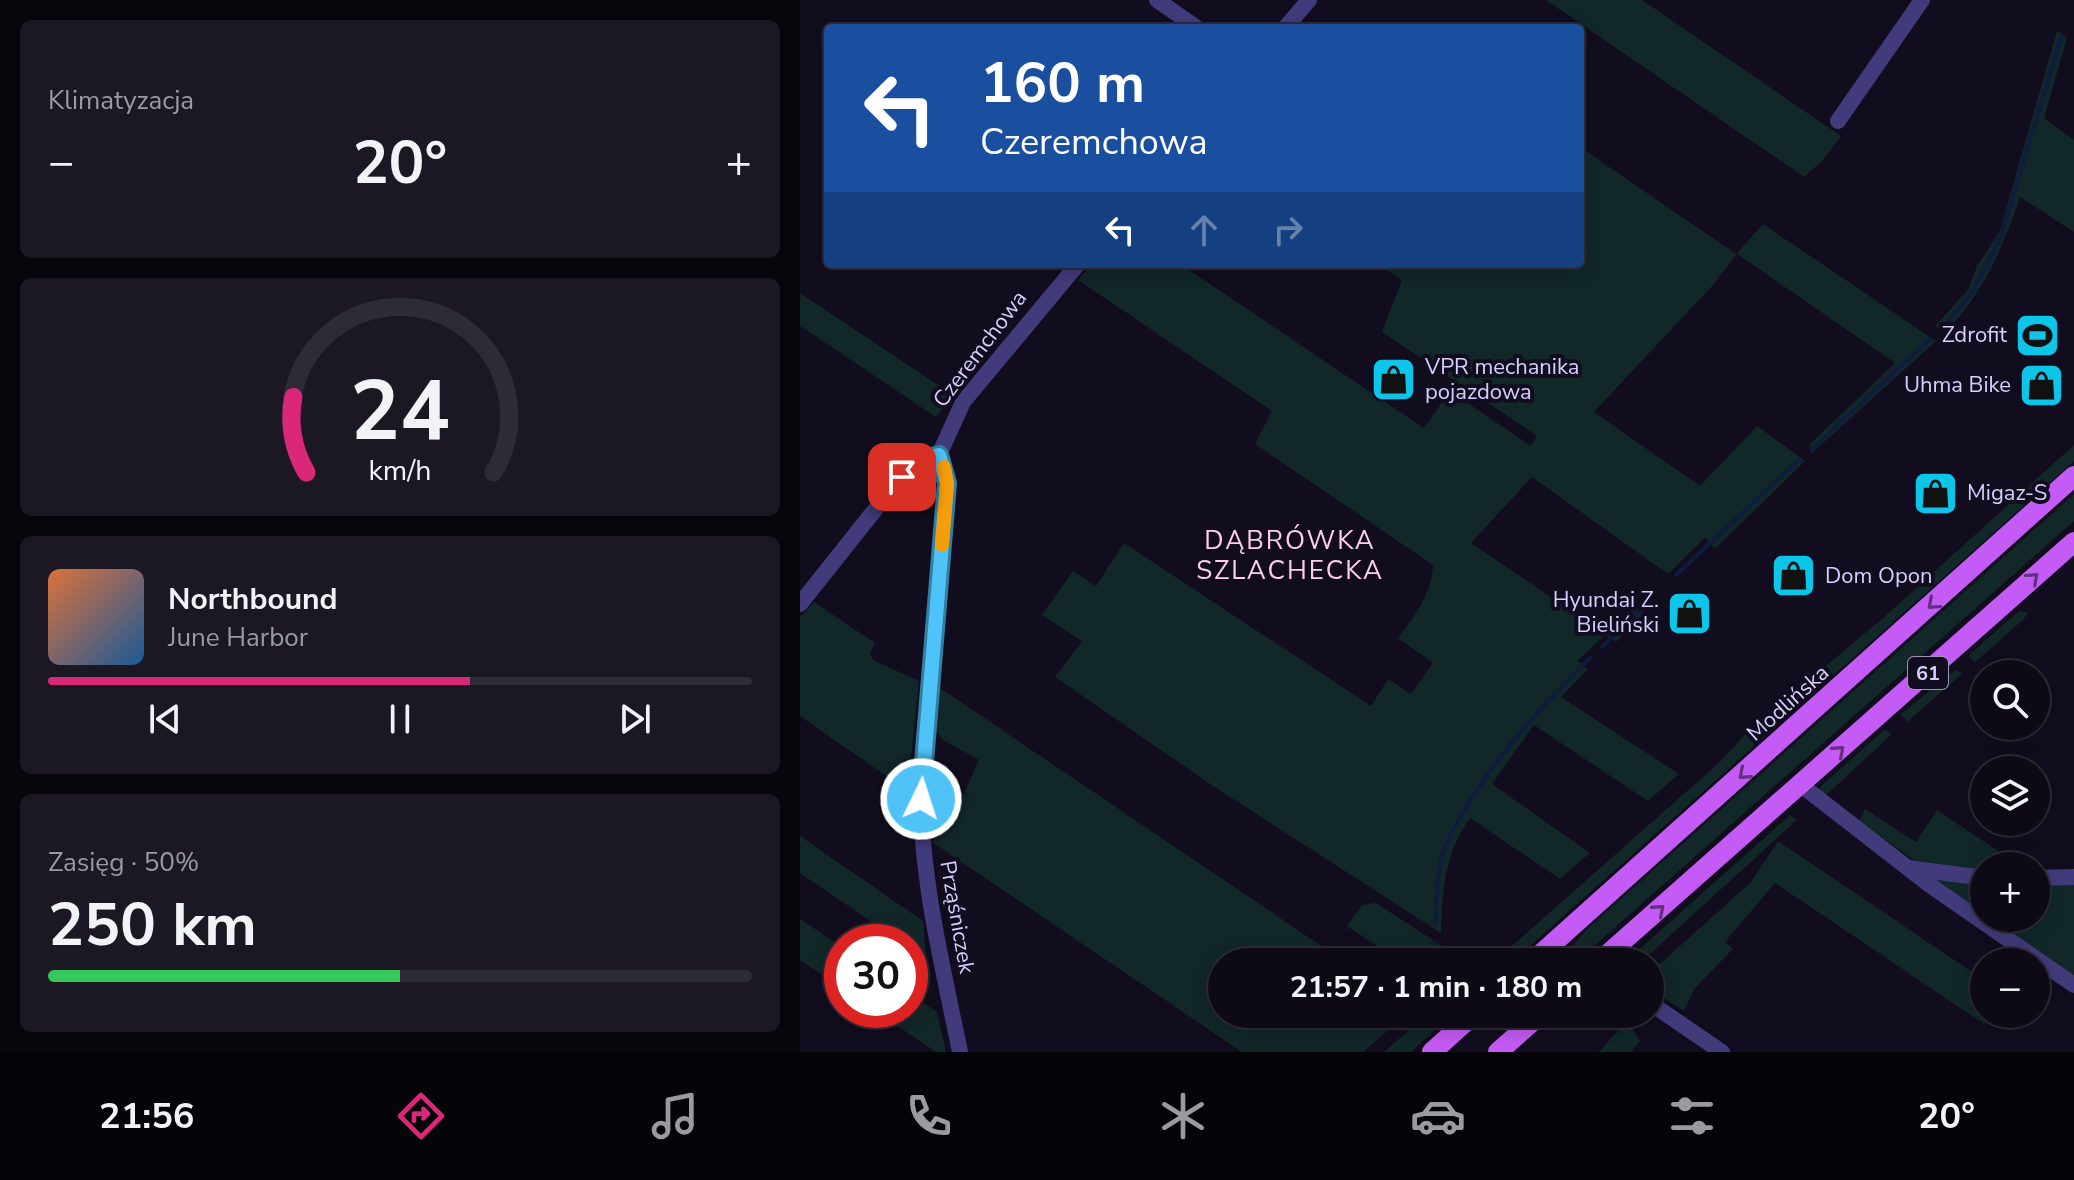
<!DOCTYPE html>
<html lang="pl">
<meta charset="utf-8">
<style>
:root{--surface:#0d0a16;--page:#1b1823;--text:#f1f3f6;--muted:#9a9aa1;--line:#2d2b35;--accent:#db2777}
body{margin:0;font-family:"Nunito Sans",sans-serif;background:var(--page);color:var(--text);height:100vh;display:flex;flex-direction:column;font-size:30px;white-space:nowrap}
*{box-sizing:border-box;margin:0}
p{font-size:26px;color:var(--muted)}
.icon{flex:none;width:44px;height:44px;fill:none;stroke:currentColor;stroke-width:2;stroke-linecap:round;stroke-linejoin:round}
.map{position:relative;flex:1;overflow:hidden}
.panel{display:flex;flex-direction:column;gap:20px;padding:20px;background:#07060c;width:800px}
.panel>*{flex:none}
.guide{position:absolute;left:24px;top:24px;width:760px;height:244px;border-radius:8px;box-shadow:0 4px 20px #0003,0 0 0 2px var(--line);background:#1a4fa0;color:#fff;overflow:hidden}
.buttons{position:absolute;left:1170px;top:660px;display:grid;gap:16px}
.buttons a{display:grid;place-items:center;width:80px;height:80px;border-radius:50%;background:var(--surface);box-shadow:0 4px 20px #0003,0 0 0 2px var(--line);font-size:40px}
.speed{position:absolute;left:24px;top:924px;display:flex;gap:16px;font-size:40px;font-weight:700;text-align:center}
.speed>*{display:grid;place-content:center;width:104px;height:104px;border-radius:50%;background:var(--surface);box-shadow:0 4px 20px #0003,0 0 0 2px var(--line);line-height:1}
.speed .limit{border:12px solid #d22;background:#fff;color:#111}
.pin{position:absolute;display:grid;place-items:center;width:68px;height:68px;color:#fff;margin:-34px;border-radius:16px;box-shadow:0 4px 12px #0006}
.me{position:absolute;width:88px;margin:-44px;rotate:4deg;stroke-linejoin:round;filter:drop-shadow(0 0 6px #0008)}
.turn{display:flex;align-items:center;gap:28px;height:168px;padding:0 24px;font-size:36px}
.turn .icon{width:104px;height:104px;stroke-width:2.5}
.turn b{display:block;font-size:56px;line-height:68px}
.lanes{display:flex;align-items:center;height:76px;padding:0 24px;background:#0003;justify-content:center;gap:40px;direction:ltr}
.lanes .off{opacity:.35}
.big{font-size:60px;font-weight:700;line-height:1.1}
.panel .card{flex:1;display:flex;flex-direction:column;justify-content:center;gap:12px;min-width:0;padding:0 28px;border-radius:12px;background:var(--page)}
.panel .dial{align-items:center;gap:0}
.dial svg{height:208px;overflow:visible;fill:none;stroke:var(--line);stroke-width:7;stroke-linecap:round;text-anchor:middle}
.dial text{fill:var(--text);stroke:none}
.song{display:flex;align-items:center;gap:24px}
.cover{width:96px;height:96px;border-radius:12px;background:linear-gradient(135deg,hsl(20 70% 55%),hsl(210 70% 35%))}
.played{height:8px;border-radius:4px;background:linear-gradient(90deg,var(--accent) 60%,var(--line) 60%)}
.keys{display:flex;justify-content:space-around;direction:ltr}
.heat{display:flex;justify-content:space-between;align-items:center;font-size:44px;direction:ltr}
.charge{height:12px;border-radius:6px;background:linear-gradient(90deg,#34c759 50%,var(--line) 0)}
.trip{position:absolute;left:408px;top:948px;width:456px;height:80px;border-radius:40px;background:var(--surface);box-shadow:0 4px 20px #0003,0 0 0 2px var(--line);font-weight:700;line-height:80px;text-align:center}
.tabs{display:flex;height:128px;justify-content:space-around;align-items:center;background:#050409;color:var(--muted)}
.tabs .icon{width:56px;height:56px}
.tabs .on{color:var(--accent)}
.tabs b{font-size:36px;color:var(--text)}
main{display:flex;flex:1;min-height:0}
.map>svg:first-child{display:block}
.green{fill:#112728}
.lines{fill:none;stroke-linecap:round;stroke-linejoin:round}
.stream{stroke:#0e1c3d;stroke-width:4}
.street{stroke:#413b7b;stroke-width:16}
.primary{stroke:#c55bf6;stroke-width:20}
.oneway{stroke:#62307f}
.route-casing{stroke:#337fa1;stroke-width:20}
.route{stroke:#4fc3f7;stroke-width:14}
.slow{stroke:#f59e0b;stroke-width:14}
.labels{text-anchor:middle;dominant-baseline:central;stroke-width:8;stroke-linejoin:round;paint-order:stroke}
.shield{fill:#110d1e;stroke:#9b94b9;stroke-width:2}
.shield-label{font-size:20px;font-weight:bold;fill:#d6cefc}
.poi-label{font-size:22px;fill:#d6cefc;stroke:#110d1e;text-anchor:end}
.street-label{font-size:22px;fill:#d6cefc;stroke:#110d1e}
.quarter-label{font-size:26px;letter-spacing:2px;fill:#fccfe9;stroke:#110d1e}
</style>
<main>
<section class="panel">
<div class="card"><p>Klimatyzacja</p>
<div class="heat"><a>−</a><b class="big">20°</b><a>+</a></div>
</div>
<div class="card dial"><svg viewBox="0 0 100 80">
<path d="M14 69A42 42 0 1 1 86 69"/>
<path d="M14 69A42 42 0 0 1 9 40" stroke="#db2777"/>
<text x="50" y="56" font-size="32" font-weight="700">24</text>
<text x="50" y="72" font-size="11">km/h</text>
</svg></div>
<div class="card">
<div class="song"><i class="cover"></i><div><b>Northbound</b><p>June Harbor</p></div></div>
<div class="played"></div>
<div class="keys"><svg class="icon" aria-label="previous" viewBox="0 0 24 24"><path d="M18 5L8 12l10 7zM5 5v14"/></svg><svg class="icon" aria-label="pause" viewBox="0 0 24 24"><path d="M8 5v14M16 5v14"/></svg><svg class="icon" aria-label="next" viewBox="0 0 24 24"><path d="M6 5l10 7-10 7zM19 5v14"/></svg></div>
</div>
<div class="card"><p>Zasięg · 50%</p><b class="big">250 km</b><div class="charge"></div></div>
</section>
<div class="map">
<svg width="1274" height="1052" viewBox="0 0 1274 1052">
<rect width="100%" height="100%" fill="#110d1e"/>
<!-- green -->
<g class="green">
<polygon points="746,0 842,0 1041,136 1023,160 1004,177"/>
<path d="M1257 31 1267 38 1244 118 1274 140V232L1220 197C1203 247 1183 295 1144 333L1135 326 1168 290 1177 266 1200 231Z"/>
<path d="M780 147 936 254 963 224 1136 341 1011 454 1010 444 1095 363 937 254 912 286 794 412 900 486 957 426 1005 461 915 549 905 537 868 574 732 477 671 543 805 634 836 606 846 613 816 642 805 635 777 661 788 669 761 697 879 774 848 801 734 725 692 784 790 853 760 879 670 818C645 853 642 890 641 933L413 786 255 677 282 641 242 615 273 571 296 586 324 543 571 706 588 679 611 694 633 663 598 638C615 616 632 593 633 565L455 444 472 411 278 280 293 264H380L624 428 650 391 731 446 737 436 582 332 602 280 577 264H780Z"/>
<polygon points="0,293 153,395 136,417 0,326"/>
<polygon points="1274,445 1274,461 712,962 685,962 714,944 921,761 947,732 1082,619"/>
<polygon points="1274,494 1274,521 776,962 759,962 784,932"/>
<polygon points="14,602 75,643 70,653 73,660 119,681 108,791 0,716 0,617"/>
<polygon points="1219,611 1228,612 1224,619 1174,663 1169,655"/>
<polygon points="1155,670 1163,673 1107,722 1101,714"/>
<polygon points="137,686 545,962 422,962 422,1014 607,1014 563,1052 442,1052 132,842 157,809 179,760 143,740 134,729"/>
<polygon points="1084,730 1092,734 1024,797 1019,788"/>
<polygon points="1065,809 1116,842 1137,810 1220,866 1184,866 1184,871 1114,860 1059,821"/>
<polygon points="990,815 997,820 841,962 832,962 834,954"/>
<polygon points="0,836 123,921 126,959 110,948 110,942 101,942 0,873"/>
<polygon points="978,841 1184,980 1184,1014 1190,1014 1184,1024 975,883 925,942 933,949 894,989 884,1011 850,989 850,973 951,882"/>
<polygon points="1131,877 1184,885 1184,914"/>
<polygon points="1274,883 1274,976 1189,918 1236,918 1236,884"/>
<polygon points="576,903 667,962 601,962 547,926 562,905"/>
<polygon points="0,919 42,947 42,988 0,960"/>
<polygon points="110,994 137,1012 146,1052 136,1052 74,1010 110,1010"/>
<polygon points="627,1014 653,1014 611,1052 584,1052"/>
<polygon points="827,1020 840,1041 831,1052 799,1052"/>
</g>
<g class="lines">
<!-- stream -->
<g class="stream">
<polyline points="1143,328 1173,291 1201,237 1261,37"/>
<polyline points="1012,449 1130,339"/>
<polyline points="876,575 999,460"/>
<polyline points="802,647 841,609"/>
<path d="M635 924C637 899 636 867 646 844 677 777 738 709 790 658"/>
<polyline points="634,942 635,962"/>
</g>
<!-- street -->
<g class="street">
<polyline points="357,0 397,28"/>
<polyline points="485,28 509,0"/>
<polyline points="1038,121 1122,0"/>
<path d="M139 455 147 483 121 799C122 884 143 968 160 1052"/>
<polyline points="139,455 163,402 278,264"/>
<polyline points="0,604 109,467 129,455 139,455"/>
<polyline points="1001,785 1131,886 1274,985"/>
<polyline points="1108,868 1184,878"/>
<polyline points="1236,878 1274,877"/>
<polyline points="850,1003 922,1052"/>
</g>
<!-- primary -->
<g class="primary">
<polyline points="732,962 1274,476"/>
<polyline points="799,962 1274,542"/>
<polyline points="632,1052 674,1014"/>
<polyline points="698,1052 741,1014"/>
</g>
</g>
<!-- one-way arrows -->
<defs><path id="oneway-chevron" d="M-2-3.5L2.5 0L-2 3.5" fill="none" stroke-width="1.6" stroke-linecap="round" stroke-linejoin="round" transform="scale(2)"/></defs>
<g class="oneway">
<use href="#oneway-chevron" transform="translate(1233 578) rotate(-42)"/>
<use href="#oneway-chevron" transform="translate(1133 604) rotate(138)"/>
<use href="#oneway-chevron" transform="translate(1039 751) rotate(-41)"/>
<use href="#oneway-chevron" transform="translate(944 774) rotate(139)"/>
<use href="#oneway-chevron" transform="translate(859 910) rotate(-41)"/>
</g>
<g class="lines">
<defs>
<polyline id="route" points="102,477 118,461 139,455 147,483 121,799"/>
</defs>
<!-- route casing -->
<use href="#route" class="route-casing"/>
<!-- route -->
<use href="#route" class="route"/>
<!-- slow -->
<polyline class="slow" points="142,545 147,483 144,467"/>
</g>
<!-- icons -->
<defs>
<symbol id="stadium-square" viewBox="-11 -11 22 22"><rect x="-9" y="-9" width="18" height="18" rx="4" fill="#0dc5e9" stroke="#110d1e"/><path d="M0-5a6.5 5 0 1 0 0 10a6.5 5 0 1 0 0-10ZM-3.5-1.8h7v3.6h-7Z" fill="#111"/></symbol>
<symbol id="shop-square" viewBox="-11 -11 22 22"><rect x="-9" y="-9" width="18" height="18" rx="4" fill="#0dc5e9" stroke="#110d1e"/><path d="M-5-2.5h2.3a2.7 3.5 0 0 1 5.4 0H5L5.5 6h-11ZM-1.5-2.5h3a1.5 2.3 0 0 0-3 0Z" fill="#111"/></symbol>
</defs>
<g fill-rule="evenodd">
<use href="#stadium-square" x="1212" y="310" width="51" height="51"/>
<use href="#shop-square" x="568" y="354" width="51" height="51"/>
<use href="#shop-square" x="1216" y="360" width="51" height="51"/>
<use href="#shop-square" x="1110" y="468" width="51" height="51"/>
<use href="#shop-square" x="968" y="550" width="51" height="51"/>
<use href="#shop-square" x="864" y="588" width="51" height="51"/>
</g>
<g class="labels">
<!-- shield labels -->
<rect class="shield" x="1108" y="657" width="40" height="32" rx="6"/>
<g class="shield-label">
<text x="1128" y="673">61</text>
</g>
<!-- poi labels -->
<g class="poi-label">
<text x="1207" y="335">Zdrofit</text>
<text x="625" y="367" text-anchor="start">VPR mechanika<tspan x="625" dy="25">pojazdowa</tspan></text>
<text x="1211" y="385">Uhma Bike</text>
<text x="1167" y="493" text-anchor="start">Migaz-S</text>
<text x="1025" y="576" text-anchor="start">Dom Opon</text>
<text x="859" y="600">Hyundai Z.<tspan x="859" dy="25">Bieliński</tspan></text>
</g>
<!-- street labels -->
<g class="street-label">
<text transform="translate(180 349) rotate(-53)">Czeremchowa</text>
<text transform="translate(988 703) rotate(-42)">Modlińska</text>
<text transform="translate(157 917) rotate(80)">Prząśniczek</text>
</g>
<!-- quarter labels -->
<g class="quarter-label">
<text x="490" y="540">DĄBRÓWKA<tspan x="490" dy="30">SZLACHECKA</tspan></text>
</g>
</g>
</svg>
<div class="buttons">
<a><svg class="icon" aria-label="search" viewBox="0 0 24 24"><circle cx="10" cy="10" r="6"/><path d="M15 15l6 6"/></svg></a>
<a><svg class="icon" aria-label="layers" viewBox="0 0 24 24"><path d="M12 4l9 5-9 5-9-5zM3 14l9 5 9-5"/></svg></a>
<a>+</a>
<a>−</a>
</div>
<div class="speed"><div class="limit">30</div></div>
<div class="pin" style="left:102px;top:477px;background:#d93025"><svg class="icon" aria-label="arrive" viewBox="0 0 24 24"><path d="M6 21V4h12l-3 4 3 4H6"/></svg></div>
<svg class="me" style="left:121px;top:799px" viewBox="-20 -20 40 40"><circle r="17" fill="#4fc3f7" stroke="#fff" stroke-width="3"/><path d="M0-11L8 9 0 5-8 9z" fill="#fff"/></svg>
<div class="trip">21:57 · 1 min · 180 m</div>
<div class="guide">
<div class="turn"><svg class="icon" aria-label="left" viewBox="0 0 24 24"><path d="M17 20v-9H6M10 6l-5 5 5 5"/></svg><div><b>160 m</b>Czeremchowa</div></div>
<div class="lanes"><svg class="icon" aria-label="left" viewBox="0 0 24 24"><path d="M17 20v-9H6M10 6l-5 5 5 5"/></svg><svg class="icon off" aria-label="ahead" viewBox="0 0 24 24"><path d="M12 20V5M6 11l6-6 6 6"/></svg><svg class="icon off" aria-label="right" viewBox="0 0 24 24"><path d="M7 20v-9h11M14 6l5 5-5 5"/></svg></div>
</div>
</div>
</main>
<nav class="tabs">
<b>21:56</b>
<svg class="icon on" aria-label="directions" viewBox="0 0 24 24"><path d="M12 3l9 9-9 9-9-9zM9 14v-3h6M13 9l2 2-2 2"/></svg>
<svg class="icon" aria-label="music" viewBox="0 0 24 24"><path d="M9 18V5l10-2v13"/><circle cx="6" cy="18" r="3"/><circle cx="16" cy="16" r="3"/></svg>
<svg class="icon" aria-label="phone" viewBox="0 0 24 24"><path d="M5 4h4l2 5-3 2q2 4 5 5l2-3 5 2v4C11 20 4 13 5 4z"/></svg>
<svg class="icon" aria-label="climate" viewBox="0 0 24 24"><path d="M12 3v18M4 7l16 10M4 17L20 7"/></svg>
<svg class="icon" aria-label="car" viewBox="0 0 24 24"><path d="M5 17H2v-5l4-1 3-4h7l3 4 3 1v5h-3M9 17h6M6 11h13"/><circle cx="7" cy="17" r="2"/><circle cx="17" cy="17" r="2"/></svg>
<svg class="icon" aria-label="filters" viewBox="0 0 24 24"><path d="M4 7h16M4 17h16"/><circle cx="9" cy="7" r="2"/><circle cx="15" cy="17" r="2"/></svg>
<b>20°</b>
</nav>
